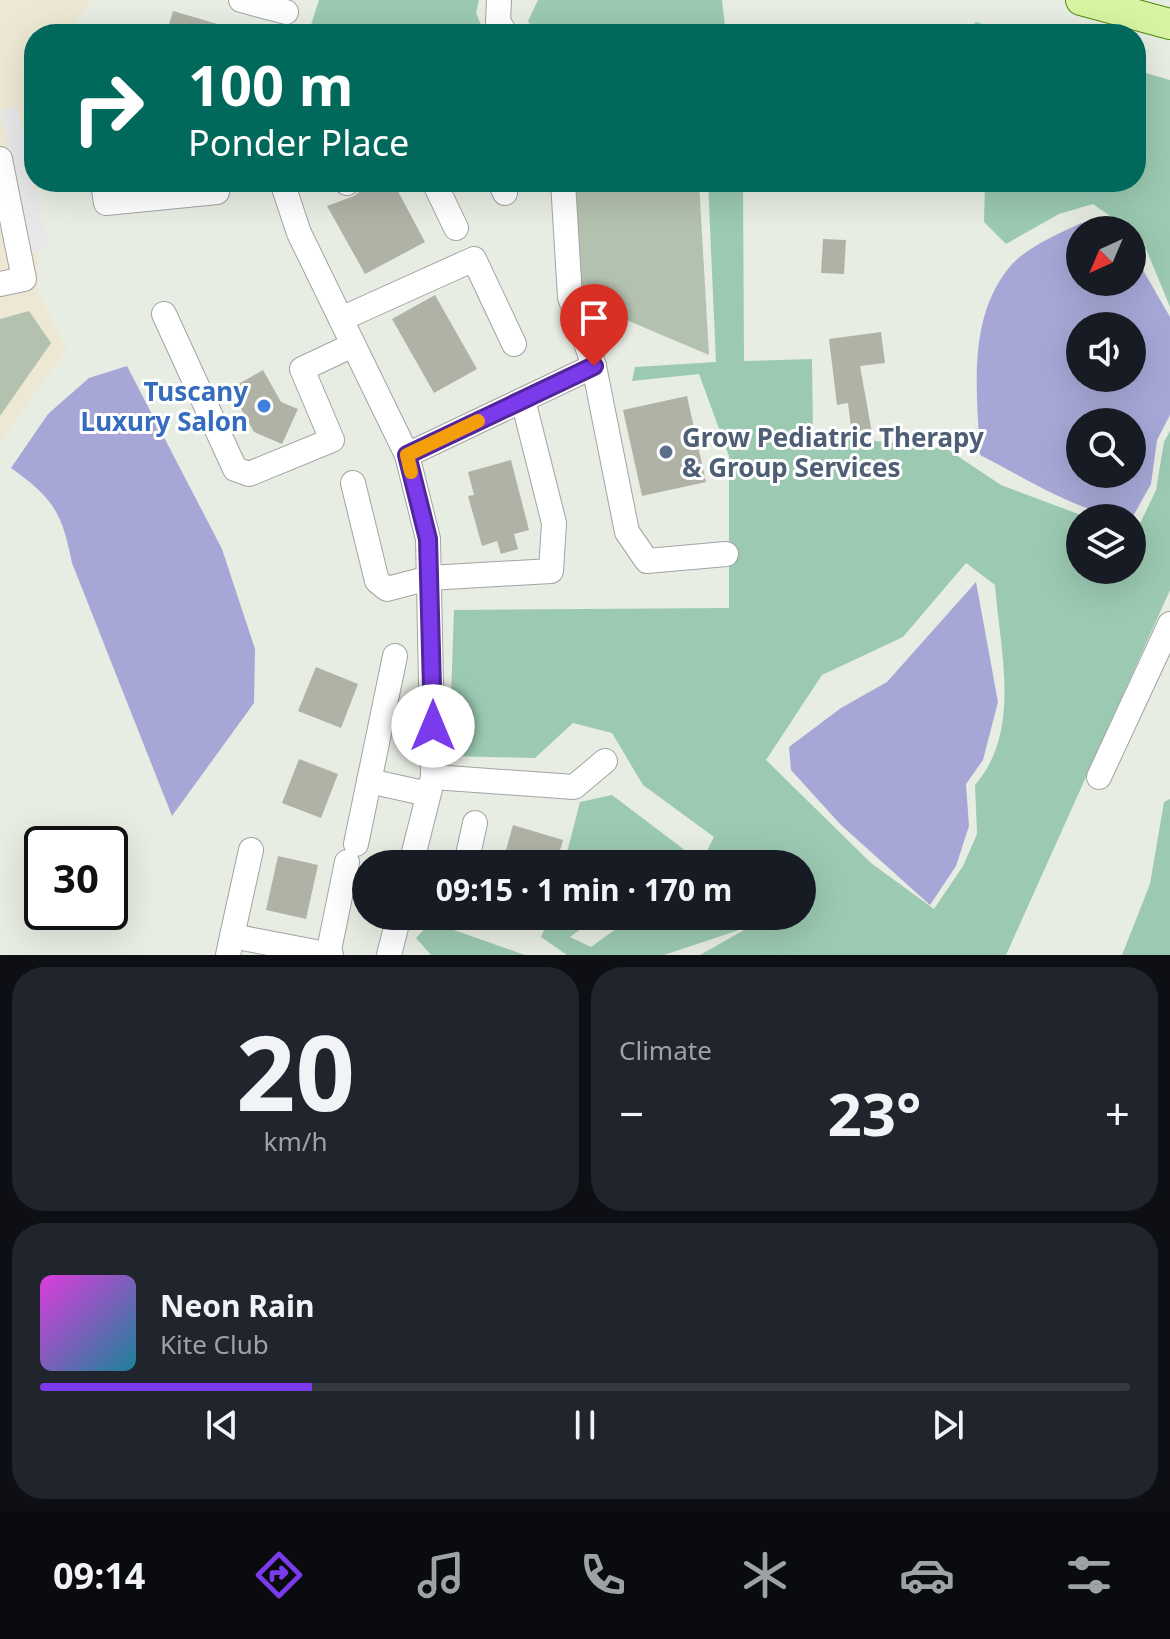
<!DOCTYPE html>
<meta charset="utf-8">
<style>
:root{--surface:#171b24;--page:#20242c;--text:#f1f3f6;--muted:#9ea1a6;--line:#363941;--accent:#7c3aed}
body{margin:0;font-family:"Noto Sans",sans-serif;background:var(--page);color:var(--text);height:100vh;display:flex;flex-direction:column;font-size:30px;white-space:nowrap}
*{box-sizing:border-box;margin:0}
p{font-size:26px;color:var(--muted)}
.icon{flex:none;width:44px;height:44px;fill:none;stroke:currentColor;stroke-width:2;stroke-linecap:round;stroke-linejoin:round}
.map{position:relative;height:955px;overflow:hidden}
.panel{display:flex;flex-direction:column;gap:12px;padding:12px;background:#0d0f14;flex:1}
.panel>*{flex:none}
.top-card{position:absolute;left:24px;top:24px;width:1122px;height:168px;border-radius:32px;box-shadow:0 8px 32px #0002;background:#00695c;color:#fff;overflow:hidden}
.needle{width:52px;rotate:224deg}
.fabs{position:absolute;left:1066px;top:216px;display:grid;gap:16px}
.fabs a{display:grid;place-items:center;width:80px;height:80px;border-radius:50%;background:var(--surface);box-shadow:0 8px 32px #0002;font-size:40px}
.speed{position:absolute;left:24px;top:826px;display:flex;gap:16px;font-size:40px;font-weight:700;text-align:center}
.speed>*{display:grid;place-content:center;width:104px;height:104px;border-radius:50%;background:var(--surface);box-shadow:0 8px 32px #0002;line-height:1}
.speed .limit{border:4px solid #111;border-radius:12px;background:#fff;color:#111}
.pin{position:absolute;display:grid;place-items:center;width:68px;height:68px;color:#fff;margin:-82px -34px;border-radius:50% 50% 50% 0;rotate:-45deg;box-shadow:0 0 8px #0007}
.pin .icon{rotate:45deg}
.me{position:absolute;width:88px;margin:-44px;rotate:0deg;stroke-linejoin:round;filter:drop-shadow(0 0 6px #0008)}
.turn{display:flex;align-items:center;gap:28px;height:168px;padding:0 32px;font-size:36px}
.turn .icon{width:104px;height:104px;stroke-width:2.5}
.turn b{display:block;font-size:56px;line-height:68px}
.big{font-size:60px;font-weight:700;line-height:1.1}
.panel .tile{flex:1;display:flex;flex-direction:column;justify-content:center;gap:12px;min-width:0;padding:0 28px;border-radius:32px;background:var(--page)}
.panel .dial{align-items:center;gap:0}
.dial b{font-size:104px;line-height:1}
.song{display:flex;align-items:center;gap:24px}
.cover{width:96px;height:96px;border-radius:12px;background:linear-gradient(135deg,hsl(300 70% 55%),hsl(190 70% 35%))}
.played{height:8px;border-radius:4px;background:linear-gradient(90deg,var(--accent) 25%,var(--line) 25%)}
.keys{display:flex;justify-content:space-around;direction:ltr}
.heat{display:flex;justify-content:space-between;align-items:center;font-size:44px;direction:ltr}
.panel .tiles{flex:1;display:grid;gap:12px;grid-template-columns:1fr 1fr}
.tile:last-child{grid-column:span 2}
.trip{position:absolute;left:352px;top:850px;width:464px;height:80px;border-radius:40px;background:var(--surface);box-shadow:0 8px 32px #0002;font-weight:700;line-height:80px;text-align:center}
.tabs{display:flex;height:128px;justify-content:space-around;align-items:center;background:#090b0e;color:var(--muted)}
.tabs .icon{width:56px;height:56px}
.tabs .on{color:var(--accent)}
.tabs b{font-size:36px;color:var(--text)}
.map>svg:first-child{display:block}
.commercial{fill:#ede8d3}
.construction{fill:#b3c1af}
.forest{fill:#9bc9b2;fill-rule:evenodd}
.parking{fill:#e8e8e8}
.water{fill:#a7a7d7;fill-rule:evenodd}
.building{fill:#b0b2a6}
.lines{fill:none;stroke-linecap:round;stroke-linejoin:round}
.minor-casing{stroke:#a3a3a3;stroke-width:26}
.major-casing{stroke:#50890c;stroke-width:32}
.minor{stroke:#fff;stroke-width:24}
.major{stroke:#d6f4a1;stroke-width:30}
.route-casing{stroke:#51269a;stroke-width:20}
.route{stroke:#7c3aed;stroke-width:14}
.slow{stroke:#f59e0b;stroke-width:14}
.shop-dot{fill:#3f7fe0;stroke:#fff;stroke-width:3}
.service-dot{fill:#5c6f8a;stroke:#fff;stroke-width:3}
.labels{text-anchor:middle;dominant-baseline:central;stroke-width:6;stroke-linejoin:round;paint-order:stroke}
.shop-label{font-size:26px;font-weight:bold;fill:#366cbe;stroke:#fff;text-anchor:end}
.service-label{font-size:26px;font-weight:bold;fill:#4e5e75;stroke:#fff;text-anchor:start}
</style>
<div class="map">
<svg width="1170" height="955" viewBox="0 0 1170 955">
<rect width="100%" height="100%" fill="#e8ede3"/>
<!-- commercial -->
<polygon class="commercial" points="0,0 91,0 68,34 34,34 38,292 67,349 0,441"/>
<!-- construction -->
<g class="construction">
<polygon points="568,182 699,182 709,355 584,302"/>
<polygon points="29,311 51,343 0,416 0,319"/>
</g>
<!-- forest -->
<g class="forest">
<polygon points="319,0 479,0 476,13 485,34 308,34"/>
<polygon points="538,0 722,0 726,34 535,34 528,21"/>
<polygon points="976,22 1016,34 963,34"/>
<polygon points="1136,70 1170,80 1170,307 1142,239 1093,204 1059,214 1006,244 984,222 985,182 1136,182"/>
<path d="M708 182H743L744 361 812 359 813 434 947 449 1001 485 1089 518H1080V570H1132V534H1135L1156 490 1164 442 1170 431V590L1006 955H700L751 926 664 955H567L541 937 550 916H598L570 937 591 947 634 916H802V864H700L714 837 643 785 612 733 573 723 535 758 449 756 454 610 729 608V456L699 374 632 381 635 367 716 362ZM966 563 995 585C1000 651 1022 731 975 785L977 834 963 866 934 909 871 863 766 760 822 675 903 637Z"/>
<polygon points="612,795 686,851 669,864 564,864 580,802"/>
<polygon points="1170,799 1170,955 1122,955 1150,884 1164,802"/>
<polygon points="431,922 525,955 431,955 416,938"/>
</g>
<!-- parking -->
<polygon class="parking" points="18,106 49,249 32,253 0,110"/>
<!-- water -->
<g class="water">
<path d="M1081 223 1093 230H1080V282H1132V251L1170 317V415L1157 440 1151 484 1132 518C1081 515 1026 478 980 455 977 395 967 320 1008 269 1025 247 1057 235 1081 223ZM1080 326H1132V378H1080ZM1080 422H1132V474H1080Z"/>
<path d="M127 366 222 549 255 649 254 703 172 816 72 563C62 512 53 498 11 468L48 414 89 378Z"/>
<polygon points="976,582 998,702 983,760 966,784 969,826 956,866 930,905 841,825 791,770 789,747 841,708 887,682"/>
</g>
<!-- building -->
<g class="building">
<polygon points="173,11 238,30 237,34 166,34"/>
<polygon points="372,182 393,182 425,242 365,274 327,206 354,196"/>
<polygon points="823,239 846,240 844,274 821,273"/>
<polygon points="435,295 477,369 434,393 392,319"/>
<polygon points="881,332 885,363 860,366 872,433 852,435 848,403 837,405 829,339"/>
<polygon points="263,370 281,402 298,409 282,444 254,432 230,389"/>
<polygon points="687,396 706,482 642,496 623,410"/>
<polygon points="511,460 529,530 514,534 518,549 501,554 497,541 482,546 468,496 474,495 468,472"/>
<polygon points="316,667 358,684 341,728 298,711"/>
<polygon points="299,759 338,774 321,818 282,803"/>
<polygon points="513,825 563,840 556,864 502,864"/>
<polygon points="278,856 318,865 306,919 266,910"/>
</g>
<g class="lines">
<defs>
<g id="minor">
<polyline points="241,0 286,12"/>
<polyline points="499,0 498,22 506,34"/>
<polyline points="0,159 24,279 0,284"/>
<polyline points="103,182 106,203 217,192 216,182"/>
<polyline points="282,182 299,233 407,455 428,539 433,777 411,864"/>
<polyline points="347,182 347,183"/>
<polyline points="434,182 456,228"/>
<polyline points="500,182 505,193"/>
<polyline points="563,182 570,297 594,366 627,532 647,561 726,554"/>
<polyline points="164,314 235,469 249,474 332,440 302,369 353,345"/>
<polyline points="341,319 474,259 514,344"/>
<polyline points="407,455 594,366"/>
<polyline points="353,483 377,581 387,589 429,578 551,571 554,523 523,400"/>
<polyline points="433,777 574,787 605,761"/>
<polyline points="1099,777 1170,624"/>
<polyline points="369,781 428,794"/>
<polyline points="356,844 395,656"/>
<polyline points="466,864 475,823"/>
<polyline points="232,936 251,850"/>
<polyline points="228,955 232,936 331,955"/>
<polyline points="328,955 347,862"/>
<polyline points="389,955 399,916"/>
</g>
<polyline id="major" points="1081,0 1170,24"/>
</defs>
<!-- minor casing -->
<use href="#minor" class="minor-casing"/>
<!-- major casing -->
<use href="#major" class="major-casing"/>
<!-- minor -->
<use href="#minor" class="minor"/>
<!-- major -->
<use href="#major" class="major"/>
</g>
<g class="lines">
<defs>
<polyline id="route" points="433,726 428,539 407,455 594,366"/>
</defs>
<!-- route casing -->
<use href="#route" class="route-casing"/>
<!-- route -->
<use href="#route" class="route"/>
<!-- slow -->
<polyline class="slow" points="411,472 407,455 478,421"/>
</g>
<!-- markers -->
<circle class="shop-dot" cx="264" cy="406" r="8"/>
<circle class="service-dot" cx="666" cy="452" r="8"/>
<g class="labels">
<!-- shop labels -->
<g class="shop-label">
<text x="248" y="391">Tuscany<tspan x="248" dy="30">Luxury Salon</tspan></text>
</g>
<!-- service labels -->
<g class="service-label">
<text x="682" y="437">Grow Pediatric Therapy<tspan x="682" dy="30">&amp; Group Services</tspan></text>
</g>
</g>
</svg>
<div class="fabs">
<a><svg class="needle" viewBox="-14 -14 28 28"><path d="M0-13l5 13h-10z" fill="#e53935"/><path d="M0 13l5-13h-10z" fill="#9ea1a6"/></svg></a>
<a><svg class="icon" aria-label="sound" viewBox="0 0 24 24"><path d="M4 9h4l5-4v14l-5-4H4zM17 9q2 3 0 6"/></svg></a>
<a><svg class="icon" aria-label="search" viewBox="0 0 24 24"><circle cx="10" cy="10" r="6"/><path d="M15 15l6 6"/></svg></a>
<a><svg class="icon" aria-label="layers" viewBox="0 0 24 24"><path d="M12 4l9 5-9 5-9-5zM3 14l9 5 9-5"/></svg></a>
</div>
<div class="speed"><div class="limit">30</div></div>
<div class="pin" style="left:594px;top:366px;background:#d93025"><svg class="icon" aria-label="arrive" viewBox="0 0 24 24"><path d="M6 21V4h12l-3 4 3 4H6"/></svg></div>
<svg class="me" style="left:433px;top:726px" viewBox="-20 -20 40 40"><circle r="19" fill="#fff"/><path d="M0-13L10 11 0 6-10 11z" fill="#7c3aed"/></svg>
<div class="trip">09:15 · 1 min · 170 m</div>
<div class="top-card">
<div class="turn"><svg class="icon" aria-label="right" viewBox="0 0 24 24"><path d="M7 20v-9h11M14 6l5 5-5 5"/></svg><div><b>100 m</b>Ponder Place</div></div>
</div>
</div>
<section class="panel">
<div class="tiles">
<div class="tile dial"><b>20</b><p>km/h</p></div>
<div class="tile"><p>Climate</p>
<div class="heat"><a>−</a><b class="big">23°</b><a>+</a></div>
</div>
<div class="tile">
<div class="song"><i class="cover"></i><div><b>Neon Rain</b><p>Kite Club</p></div></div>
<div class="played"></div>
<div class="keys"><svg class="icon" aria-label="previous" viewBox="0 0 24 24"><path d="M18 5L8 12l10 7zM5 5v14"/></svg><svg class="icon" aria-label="pause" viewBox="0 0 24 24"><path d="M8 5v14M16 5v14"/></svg><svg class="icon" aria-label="next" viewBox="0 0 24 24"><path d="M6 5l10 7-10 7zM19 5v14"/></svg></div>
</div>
</div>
</section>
<nav class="tabs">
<b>09:14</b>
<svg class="icon on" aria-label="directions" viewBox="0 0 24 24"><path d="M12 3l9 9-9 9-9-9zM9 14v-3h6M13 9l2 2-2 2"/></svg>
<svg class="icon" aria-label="music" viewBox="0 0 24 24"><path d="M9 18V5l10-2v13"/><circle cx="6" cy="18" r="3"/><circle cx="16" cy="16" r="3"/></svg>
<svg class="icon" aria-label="phone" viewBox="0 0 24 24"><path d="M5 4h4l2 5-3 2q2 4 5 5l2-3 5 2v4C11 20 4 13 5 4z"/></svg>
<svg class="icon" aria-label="climate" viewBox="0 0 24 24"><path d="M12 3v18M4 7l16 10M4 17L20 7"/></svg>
<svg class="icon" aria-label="car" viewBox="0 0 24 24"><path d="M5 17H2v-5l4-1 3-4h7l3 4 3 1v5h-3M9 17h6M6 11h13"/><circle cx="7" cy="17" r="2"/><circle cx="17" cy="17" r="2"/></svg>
<svg class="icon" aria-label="filters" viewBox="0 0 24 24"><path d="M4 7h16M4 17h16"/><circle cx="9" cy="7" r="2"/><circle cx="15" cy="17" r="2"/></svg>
</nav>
